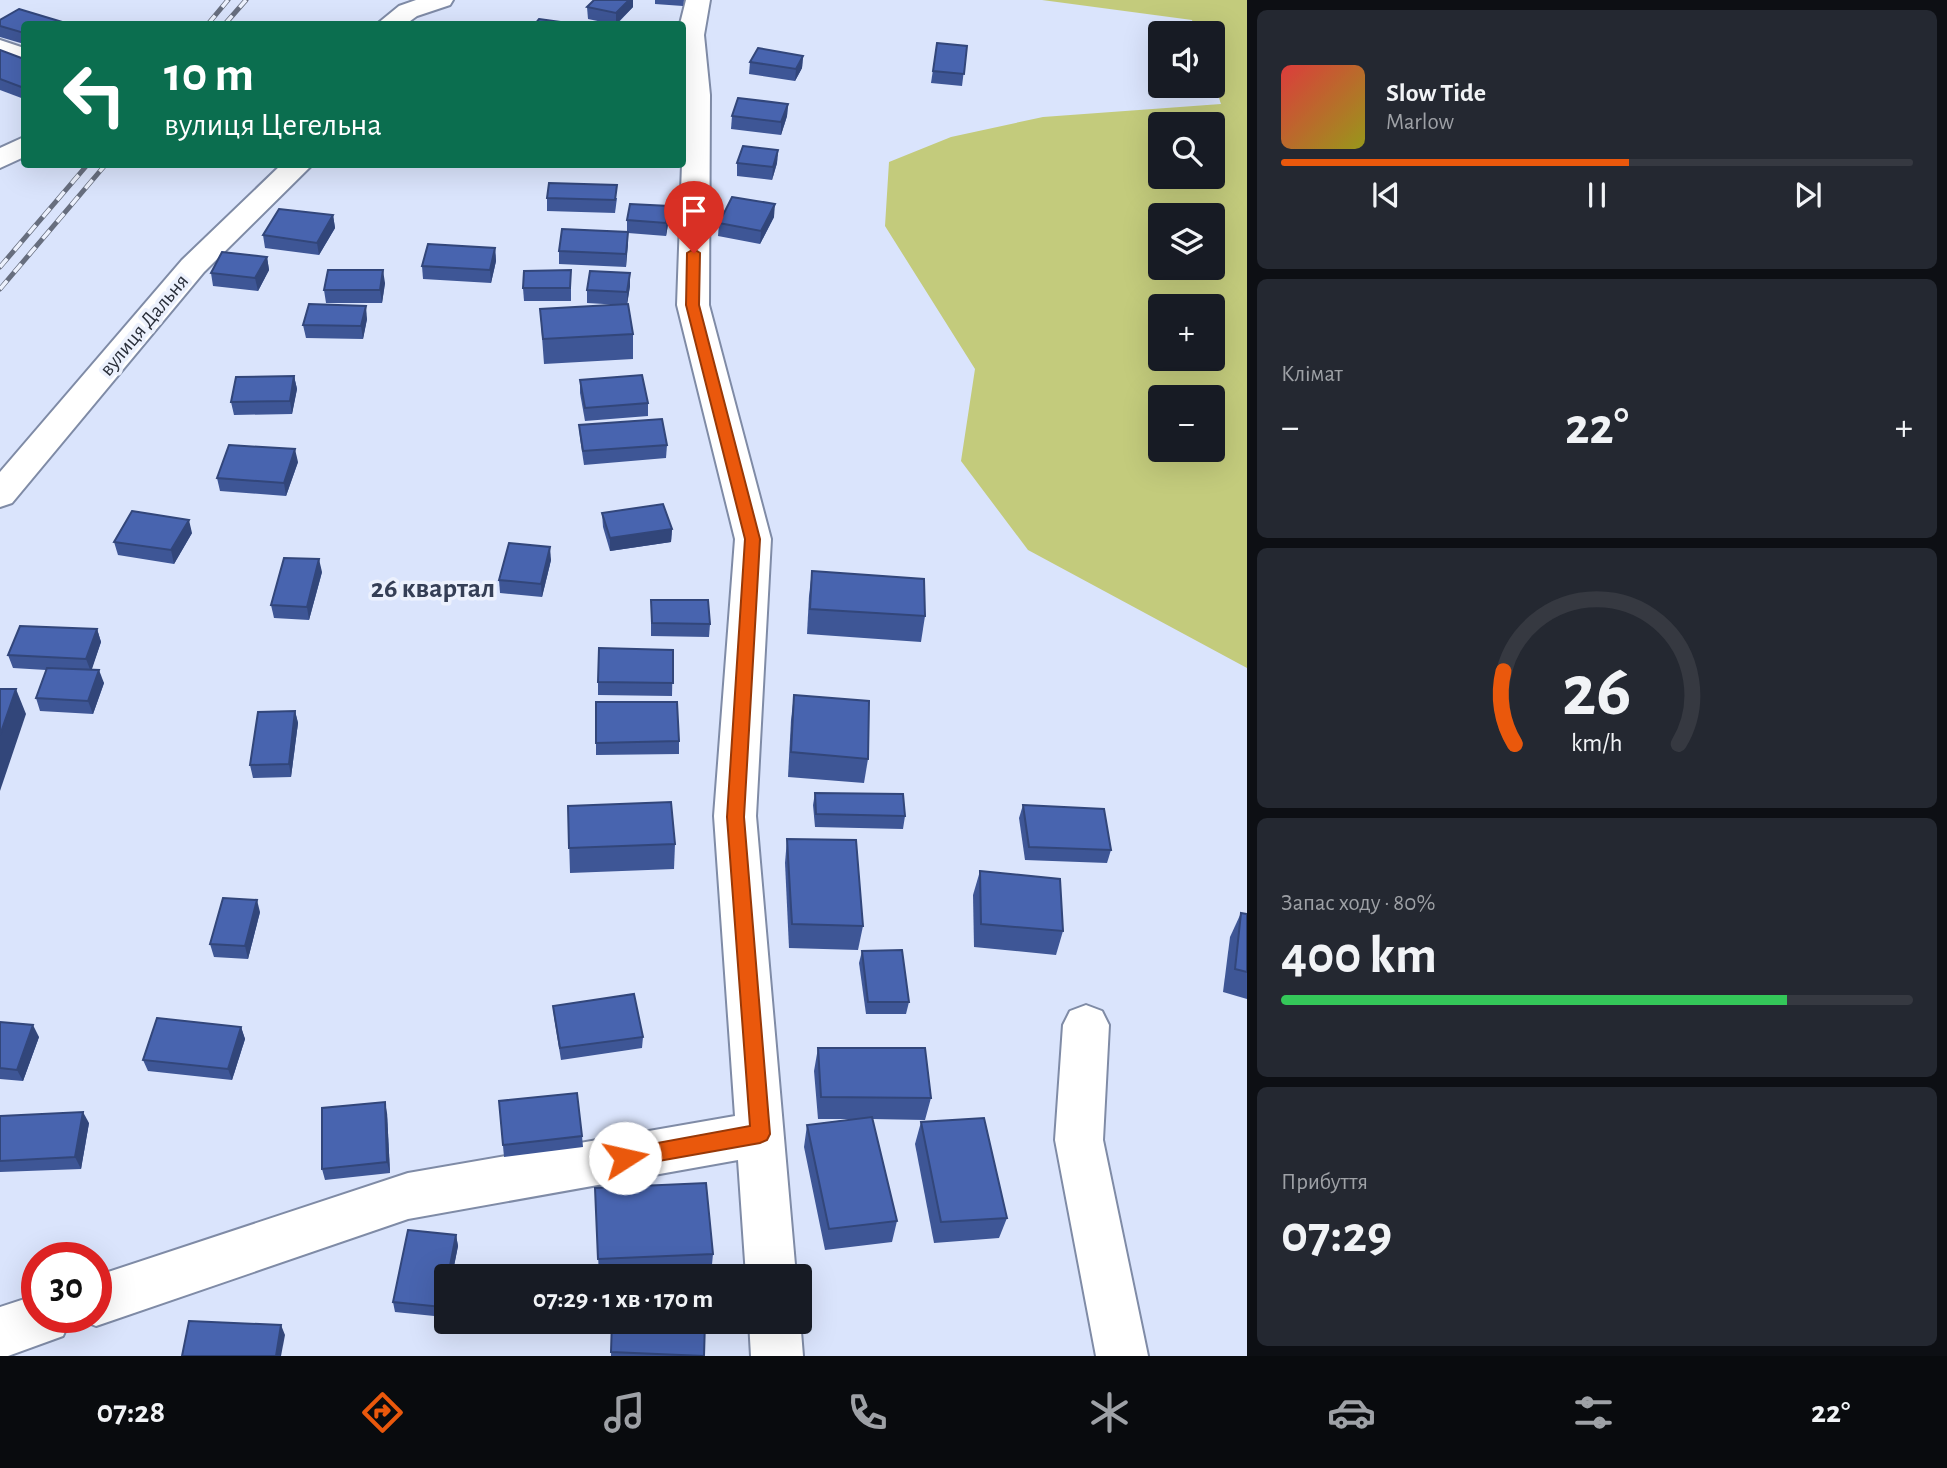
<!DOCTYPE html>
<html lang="uk">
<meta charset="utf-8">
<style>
:root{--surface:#171b24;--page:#242831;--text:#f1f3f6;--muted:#9ea1a6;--line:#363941;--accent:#ea580c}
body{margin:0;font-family:"Alegreya Sans",sans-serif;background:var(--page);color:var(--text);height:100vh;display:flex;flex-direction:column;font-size:26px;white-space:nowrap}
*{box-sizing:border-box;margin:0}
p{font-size:23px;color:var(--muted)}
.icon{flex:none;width:38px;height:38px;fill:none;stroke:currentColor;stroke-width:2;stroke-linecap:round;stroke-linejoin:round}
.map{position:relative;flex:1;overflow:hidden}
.drawer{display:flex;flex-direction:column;gap:10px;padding:10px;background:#0d0f14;width:700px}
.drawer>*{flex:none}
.hud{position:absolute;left:21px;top:21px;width:665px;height:147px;border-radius:7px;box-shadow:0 7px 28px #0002;background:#0b6e4f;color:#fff;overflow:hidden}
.fabs{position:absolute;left:1148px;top:21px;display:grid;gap:14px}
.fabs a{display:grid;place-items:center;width:77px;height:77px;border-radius:7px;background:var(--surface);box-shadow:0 7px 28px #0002;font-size:35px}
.speed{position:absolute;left:21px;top:1242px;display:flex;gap:14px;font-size:35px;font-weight:700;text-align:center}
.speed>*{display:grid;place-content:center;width:91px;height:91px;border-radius:50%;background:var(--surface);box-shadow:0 7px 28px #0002;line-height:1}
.speed .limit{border:10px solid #d22;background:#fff;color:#111}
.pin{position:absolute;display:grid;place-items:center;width:60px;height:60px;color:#fff;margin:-72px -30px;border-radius:50% 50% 50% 0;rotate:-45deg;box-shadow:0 0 7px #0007}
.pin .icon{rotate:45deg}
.me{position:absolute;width:77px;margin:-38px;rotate:80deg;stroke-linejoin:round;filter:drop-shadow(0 0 5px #0008)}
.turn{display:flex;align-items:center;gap:24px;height:147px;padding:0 28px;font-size:32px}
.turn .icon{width:91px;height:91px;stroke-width:2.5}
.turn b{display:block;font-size:49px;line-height:60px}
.big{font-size:52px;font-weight:700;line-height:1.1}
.drawer .tile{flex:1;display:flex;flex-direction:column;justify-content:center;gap:10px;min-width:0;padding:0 24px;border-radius:10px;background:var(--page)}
.drawer .dial{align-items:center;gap:0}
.dial svg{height:182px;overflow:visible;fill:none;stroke:var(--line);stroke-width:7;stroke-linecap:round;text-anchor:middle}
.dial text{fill:var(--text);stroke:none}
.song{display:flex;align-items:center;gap:21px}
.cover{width:84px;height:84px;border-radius:10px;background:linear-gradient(135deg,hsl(0 70% 55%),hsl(60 70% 35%))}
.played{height:7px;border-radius:4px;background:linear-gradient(90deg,var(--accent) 55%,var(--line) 55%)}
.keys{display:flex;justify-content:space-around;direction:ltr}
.heat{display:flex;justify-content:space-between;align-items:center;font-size:38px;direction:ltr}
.charge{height:10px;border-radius:5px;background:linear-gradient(90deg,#34c759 80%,var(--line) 0)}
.trip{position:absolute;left:434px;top:1264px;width:378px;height:70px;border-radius:7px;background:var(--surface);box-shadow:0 7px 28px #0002;font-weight:700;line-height:70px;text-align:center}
.tabs{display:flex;height:112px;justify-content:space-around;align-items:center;background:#090b0e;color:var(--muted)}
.tabs .icon{width:49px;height:49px}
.tabs .on{color:var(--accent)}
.tabs b{font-size:32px;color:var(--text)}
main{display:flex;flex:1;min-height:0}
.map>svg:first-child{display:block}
.green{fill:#c3cb7c;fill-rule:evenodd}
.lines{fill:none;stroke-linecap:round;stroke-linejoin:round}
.minor-casing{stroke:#7f8ba6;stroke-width:4}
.minor{fill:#fff;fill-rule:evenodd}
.rail-casing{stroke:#676e7e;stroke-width:5}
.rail{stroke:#ecf1fd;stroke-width:3.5;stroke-dasharray:11;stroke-linecap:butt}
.wall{fill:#3e5696}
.shaded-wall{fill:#32467a}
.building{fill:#4864af;stroke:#32467a;stroke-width:2}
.route{fill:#ea580c;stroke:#983908;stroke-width:2}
.labels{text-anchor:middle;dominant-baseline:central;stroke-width:7;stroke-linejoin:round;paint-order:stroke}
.street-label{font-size:21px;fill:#292e39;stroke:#ecf1fd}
.district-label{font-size:28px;font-weight:bold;fill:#353f56;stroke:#ecf1fd}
</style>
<main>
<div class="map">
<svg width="1247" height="1356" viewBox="0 0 1247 1356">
<rect width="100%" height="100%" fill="#dae4fc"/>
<!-- green -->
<path class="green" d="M1042 0H1247V668L1028 550 961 461 975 369 885 226 889 162 951 137 1043 117 1221 104 1213 80V33H1196L1192 20ZM1160 124H1213V177H1160ZM1160 215H1213V268H1160ZM1160 306H1213V359H1160ZM1160 397H1213V450H1160Z"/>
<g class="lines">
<defs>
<g id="minor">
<polygon points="416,0 453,0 450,5 417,16 406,24 377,24 399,6"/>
<polygon points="686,0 710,0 704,35 710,95 709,305 771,539 756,816 796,1276 746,1276 738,1160 408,1219 96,1326 78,1319 96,1318 96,1276 408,1173 735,1116 714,816 735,539 677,305 682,164 682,24 680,24"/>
<polygon points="0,40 24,48 24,65 0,57"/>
<polygon points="24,137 24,157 0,168 0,148"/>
<polygon points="282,164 313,164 204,272 12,503 0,507 0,472 182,260"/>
<polygon points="1086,1005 1102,1011 1109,1025 1103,1140 1148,1356 1096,1356 1055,1140 1063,1025 1070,1011"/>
<polygon points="37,1295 37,1318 71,1318 63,1336 8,1356 0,1356 0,1307"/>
<polygon points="800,1319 803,1356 751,1356 749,1321 800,1321"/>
</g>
</defs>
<!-- minor casing -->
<use href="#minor" class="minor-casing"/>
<!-- minor -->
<use href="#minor" class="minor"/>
<defs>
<g id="rail">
<polyline points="208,24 228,0"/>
<polyline points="225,24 246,0"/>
<polyline points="0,267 88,164"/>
<polyline points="0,289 106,164"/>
</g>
</defs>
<!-- rail casing -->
<use href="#rail" class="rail-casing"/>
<!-- rail -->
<use href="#rail" class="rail"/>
</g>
<!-- wall -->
<g class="wall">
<polygon points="594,0 633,0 633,7 617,24 612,24 588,19 587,7"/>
<polygon points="655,0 684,0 683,6 655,4"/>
<polygon points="0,20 24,24 24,44 0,37"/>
<polygon points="937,43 967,46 962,86 931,83"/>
<polygon points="0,50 24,59 24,99 0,90"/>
<polygon points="803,56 802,68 795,81 749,74 750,62"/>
<polygon points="788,104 787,116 781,135 731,129 732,116"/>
<polygon points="778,150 777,163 772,180 737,176 737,163"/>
<polygon points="581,164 628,164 627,168 581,166"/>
<polygon points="547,198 617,198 615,213 547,211"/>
<polygon points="669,206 669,219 666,236 628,233 626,267 559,264 559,251 627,232 627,220"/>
<polygon points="333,215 335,228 319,255 265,248 263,235"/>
<polygon points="774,217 760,244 718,236 719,223"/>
<polygon points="495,248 496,261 491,283 423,279 422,266"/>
<polygon points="267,257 269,270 258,291 213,286 211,273"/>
<polygon points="571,270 571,301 524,301 523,288"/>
<polygon points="630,273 630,286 627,304 633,334 633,359 544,364 540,309 621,305 587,303 587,290"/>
<polygon points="385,283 382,303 326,303 324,290"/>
<polygon points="367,319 363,339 306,338 303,325"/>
<polygon points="294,376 297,389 292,414 234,415 231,402"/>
<polygon points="580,380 648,403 648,416 585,421 580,393"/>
<polygon points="579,425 667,445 666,458 584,465 580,438"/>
<polygon points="298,462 286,496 220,491 217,478"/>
<polygon points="602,513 672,529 671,542 610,551 603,527"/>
<polygon points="192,533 174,564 118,555 114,542"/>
<polygon points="551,560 542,597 500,593 499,580"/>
<polygon points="812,571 925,616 921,642 807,634 809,596"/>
<polygon points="322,572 309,620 274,618 271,605"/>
<polygon points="651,600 710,624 709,637 651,636"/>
<polygon points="97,629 101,642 91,670 104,683 93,714 40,711 36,698 46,670 13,668 8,655"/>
<polygon points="673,650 672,696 598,695 598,682"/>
<polygon points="794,695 868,759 864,783 788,777 791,720"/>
<polygon points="596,702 679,741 679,754 596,755"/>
<polygon points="295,711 298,723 291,777 253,778 250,765"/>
<polygon points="815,793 905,816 903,829 815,827 813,805"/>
<polygon points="1023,805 1111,850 1107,863 1025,860 1019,818"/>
<polygon points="568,806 675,844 674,869 570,873"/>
<polygon points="787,839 863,926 858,950 789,948 785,863"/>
<polygon points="980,871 1063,931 1056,955 974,947 973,895"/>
<polygon points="260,912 248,959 214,957 210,944"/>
<polygon points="1241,913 1247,914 1247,999 1223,992 1230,937"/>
<polygon points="862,951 909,1002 906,1014 866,1014 859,963"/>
<polygon points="553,1006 643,1037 642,1048 561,1060 554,1017"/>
<polygon points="0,1022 39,1037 23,1081 0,1079"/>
<polygon points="241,1027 245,1039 232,1080 148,1071 143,1060"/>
<polygon points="818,1048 931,1098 925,1120 872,1119 897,1221 892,1242 825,1250 804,1147 807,1125 852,1119 818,1119 814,1071"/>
<polygon points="499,1101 582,1136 583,1147 504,1157"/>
<polygon points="387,1113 390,1173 325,1180 322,1169"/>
<polygon points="0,1116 89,1123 81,1169 0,1172"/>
<polygon points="921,1122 1007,1218 999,1238 934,1243 915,1144"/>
<polygon points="595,1188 713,1254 711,1275 599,1276"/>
<polygon points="456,1235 458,1246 452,1276 446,1276 444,1317 395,1312 393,1302"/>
<polygon points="612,1321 704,1356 611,1356"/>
</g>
<!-- shaded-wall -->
<g class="shaded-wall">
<polygon points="629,0 633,0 633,7 616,24 616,13"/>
<polygon points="803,56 802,68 795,81 796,69"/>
<polygon points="788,104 787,116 781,135 781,122"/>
<polygon points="778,150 777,163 772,180 773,167"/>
<polygon points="775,204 774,217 760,244 761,231"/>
<polygon points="669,206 669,219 666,236 666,223"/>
<polygon points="333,215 335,228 319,255 317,243"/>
<polygon points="628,232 628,244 626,267 626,254"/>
<polygon points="495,248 496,261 491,283 490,270"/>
<polygon points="267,257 269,270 258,291 255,278"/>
<polygon points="383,270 385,283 382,303 380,290"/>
<polygon points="630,273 630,286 627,305 627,292"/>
<polygon points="366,306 367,319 363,339 361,326"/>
<polygon points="294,376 297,389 292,414 290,401"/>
<polygon points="295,449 298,462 286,496 284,483"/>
<polygon points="189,520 192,533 174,564 171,550"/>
<polygon points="672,529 671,542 610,551 610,538"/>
<polygon points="550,547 551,560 542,597 541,584"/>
<polygon points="319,559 322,572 309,620 307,607"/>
<polygon points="97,629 101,642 91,672 86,659"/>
<polygon points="99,670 104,683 93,714 88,701"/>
<polygon points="16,689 26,714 0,791 0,735"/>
<polygon points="295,711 298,723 291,777 289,764"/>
<polygon points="257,900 260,912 248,959 245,946"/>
<polygon points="33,1025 39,1037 23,1081 17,1070"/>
<polygon points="241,1027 245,1039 232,1080 228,1069"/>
<polygon points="385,1102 387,1113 390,1173 387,1162"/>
<polygon points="83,1112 89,1123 81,1169 75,1157"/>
<polygon points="456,1235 458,1246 452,1276 448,1276"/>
<polygon points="446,1286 446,1307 444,1317 442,1307"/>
<polygon points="281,1325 285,1335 281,1356 276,1356"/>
</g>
<!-- building -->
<g class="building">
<polygon points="594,0 629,0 616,13 587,7"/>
<polygon points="19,9 69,24 24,24 24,33 0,26 0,20"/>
<polygon points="539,19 575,24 535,24"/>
<polygon points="937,43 967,46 964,74 933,71"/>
<polygon points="758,48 803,56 796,69 750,62"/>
<polygon points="0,50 24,59 24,88 0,79"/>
<polygon points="738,98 788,104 781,122 732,116"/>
<polygon points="743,146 778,150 773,167 737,163"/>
<polygon points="549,183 617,185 615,200 547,198"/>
<polygon points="732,197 775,204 761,231 719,223"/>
<polygon points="630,204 669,206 666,223 627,220"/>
<polygon points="279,209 333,215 317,243 263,235"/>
<polygon points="562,229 628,232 626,254 559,251"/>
<polygon points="428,244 495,248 490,270 422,266"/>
<polygon points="222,252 267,257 255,278 211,273"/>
<polygon points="328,270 383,270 380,290 324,290"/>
<polygon points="571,270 570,288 523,288 524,271"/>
<polygon points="590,271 630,273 627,292 587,290"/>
<polygon points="309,304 366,306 361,326 303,325"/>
<polygon points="628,304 633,334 543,339 540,309"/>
<polygon points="642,375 648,403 585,408 580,380"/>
<polygon points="294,376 290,401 231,402 236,377"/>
<polygon points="662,419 667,445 583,451 579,425"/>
<polygon points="229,445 295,449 284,483 217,478"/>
<polygon points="663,504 672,529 610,538 602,513"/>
<polygon points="132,511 189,520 171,550 114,542"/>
<polygon points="509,543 550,547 541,584 499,580"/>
<polygon points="284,558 319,559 307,607 271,605"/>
<polygon points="812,571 924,579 925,616 810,609"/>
<polygon points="651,600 708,600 710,624 652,623"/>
<polygon points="20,626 97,629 86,659 8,655"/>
<polygon points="599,648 673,650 673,683 598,682"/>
<polygon points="47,668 99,670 88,701 36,698"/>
<polygon points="0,689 16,689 0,735"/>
<polygon points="794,695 869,701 868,759 791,752"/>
<polygon points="596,702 677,702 679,741 596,743"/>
<polygon points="295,711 289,764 250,765 258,712"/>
<polygon points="815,793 903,794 905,816 816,814"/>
<polygon points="671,802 675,844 569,848 568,806"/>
<polygon points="1023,805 1104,809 1111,850 1029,847"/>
<polygon points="787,839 856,840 863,926 792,924"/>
<polygon points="980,871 1060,879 1063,931 981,924"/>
<polygon points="223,898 257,900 245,946 210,944"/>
<polygon points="1241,913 1247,914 1247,972 1235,969"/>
<polygon points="902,950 909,1002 868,1002 862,951"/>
<polygon points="634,994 643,1037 560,1048 553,1006"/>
<polygon points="157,1018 241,1027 228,1069 143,1060"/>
<polygon points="0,1022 33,1025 17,1070 0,1068"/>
<polygon points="818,1048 925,1048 931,1098 821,1097"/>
<polygon points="577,1093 582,1136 503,1145 499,1101"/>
<polygon points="385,1102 387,1162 322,1169 322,1108"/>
<polygon points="83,1112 75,1157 0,1161 0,1116"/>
<polygon points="872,1117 897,1221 829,1229 807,1125"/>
<polygon points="984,1118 1007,1218 941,1222 921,1122"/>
<polygon points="706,1183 713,1254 598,1259 595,1188"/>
<polygon points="408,1230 456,1235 448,1276 446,1276 446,1286 442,1307 393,1302"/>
<polygon points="189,1321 281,1325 276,1356 182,1356"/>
<polygon points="612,1321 705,1321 704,1356 611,1352"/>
</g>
<!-- route -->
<polygon class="route" points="694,249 700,253 699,305 760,539 744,817 770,1134 767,1140 760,1143 625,1167 618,1164 615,1158 618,1151 625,1149 750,1126 727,817 745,539 686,305 687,253"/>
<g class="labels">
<!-- street labels -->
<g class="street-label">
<text transform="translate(144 325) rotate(-50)">вулиця Дальня</text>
</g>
<!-- district labels -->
<g class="district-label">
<text x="433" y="589">26 квартал</text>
</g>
</g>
</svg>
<div class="fabs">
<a><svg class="icon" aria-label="sound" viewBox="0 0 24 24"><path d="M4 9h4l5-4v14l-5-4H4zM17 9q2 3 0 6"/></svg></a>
<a><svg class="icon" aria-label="search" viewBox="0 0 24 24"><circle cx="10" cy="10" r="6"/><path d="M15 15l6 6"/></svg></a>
<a><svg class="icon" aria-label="layers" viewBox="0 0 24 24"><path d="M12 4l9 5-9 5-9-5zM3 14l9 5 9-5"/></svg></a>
<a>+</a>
<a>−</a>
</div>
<div class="speed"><div class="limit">30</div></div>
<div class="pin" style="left:694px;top:253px;background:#d93025"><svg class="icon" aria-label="arrive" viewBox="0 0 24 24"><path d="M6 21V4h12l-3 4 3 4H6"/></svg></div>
<svg class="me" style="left:625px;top:1158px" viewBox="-20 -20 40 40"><circle r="19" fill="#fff"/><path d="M0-13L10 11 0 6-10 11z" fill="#ea580c"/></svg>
<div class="trip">07:29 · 1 хв · 170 m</div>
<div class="hud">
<div class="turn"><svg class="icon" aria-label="left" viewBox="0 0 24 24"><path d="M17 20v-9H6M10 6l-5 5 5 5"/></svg><div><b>10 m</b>вулиця Цегельна</div></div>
</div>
</div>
<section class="drawer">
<div class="tile">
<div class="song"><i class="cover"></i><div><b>Slow Tide</b><p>Marlow</p></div></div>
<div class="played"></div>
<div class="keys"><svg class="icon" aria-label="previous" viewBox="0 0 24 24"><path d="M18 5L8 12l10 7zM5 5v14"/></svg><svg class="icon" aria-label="pause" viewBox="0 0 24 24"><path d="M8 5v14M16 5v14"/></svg><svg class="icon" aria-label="next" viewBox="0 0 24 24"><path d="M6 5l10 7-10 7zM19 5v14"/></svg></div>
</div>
<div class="tile"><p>Клімат</p>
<div class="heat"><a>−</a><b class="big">22°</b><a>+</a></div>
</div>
<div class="tile dial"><svg viewBox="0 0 100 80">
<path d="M14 69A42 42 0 1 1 86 69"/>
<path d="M14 69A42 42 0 0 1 9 37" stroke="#ea580c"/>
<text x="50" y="56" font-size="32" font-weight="700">26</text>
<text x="50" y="72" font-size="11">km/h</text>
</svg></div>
<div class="tile"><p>Запас ходу · 80%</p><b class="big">400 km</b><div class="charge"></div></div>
<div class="tile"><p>Прибуття</p><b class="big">07:29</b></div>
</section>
</main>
<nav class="tabs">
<b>07:28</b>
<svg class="icon on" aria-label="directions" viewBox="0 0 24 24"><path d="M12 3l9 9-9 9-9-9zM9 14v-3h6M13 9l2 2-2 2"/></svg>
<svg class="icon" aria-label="music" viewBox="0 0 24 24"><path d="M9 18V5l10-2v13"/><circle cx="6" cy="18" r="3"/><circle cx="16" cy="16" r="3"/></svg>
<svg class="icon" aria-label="phone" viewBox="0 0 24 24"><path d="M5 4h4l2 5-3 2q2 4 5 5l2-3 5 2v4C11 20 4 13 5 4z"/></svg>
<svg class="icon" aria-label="climate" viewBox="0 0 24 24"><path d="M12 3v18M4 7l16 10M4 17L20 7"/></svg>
<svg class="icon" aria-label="car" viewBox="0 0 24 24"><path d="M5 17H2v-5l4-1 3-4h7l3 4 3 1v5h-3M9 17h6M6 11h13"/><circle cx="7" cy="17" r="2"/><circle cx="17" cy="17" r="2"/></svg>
<svg class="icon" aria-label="filters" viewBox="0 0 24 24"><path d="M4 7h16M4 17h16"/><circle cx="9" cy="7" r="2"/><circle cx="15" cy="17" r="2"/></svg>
<b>22°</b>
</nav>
